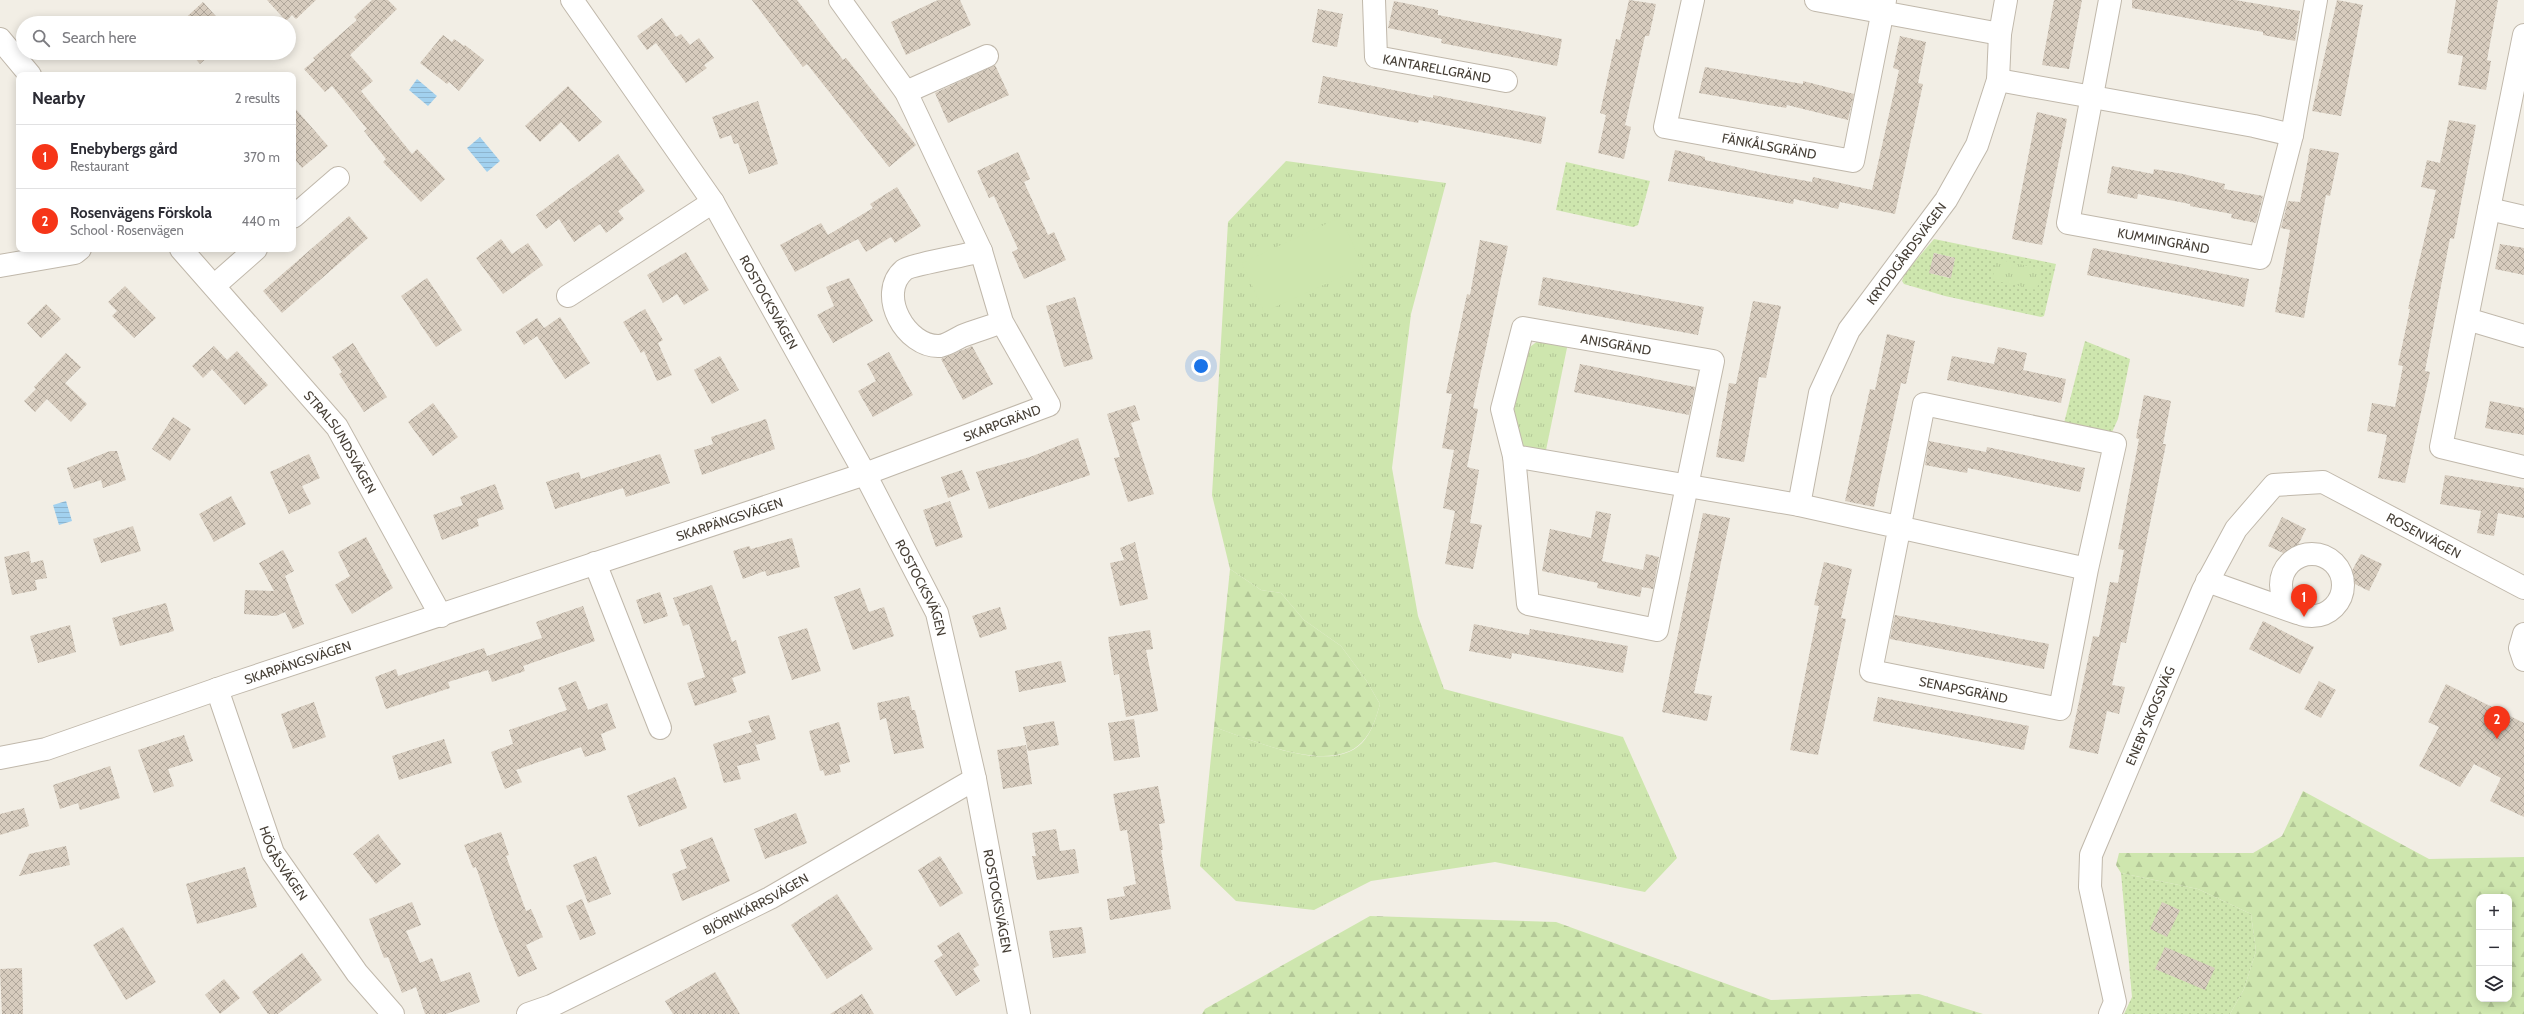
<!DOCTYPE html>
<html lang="en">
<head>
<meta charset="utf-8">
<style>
	body { margin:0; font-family:Cabin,sans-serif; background:#f2f2f3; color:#2b2b33 }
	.controls { position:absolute; right:12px; bottom:12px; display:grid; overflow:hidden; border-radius:8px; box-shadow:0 2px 10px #0003 }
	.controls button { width:36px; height:36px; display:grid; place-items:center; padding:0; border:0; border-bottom:1px solid #e1e1e2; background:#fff; color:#2b2b33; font:20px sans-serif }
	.you { position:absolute; left:1201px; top:366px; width:14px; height:14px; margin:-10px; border:3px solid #fff; border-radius:50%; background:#1a73e8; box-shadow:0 0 0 6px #1a73e833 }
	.badge { display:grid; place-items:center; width:26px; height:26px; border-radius:50%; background:#f63518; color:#fff; font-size:13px; font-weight:700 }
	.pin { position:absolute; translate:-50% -33px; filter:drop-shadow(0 1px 2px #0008) }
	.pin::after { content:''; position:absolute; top:21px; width:14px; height:12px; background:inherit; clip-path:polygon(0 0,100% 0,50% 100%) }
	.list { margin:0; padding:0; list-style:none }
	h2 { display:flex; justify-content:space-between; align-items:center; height:52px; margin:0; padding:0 16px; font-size:17px }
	h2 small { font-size:13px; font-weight:400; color:#7c7c81 }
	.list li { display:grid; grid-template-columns:26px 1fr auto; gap:12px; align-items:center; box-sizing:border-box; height:64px; padding:0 16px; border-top:1px solid #e1e1e2 }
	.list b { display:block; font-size:15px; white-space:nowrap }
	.list p { margin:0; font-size:13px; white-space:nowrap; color:#7c7c81 }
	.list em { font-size:13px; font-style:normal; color:#7c7c81 }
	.icon { flex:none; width:22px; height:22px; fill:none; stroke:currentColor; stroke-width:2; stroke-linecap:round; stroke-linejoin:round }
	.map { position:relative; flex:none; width:2524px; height:1014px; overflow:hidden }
	.search { position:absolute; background:#fff; box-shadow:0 2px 10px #0003; left:16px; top:16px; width:280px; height:44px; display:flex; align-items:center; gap:10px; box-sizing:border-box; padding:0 14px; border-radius:22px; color:#7c7c81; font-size:15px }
	.panel { position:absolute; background:#fff; box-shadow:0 2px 10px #0003; left:16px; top:72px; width:280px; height:180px; border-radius:8px }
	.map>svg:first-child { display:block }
</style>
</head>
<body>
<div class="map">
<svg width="2524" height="1014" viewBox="0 0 2524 1014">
	<defs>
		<pattern id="grass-dots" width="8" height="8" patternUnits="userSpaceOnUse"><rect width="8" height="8" fill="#cee6ae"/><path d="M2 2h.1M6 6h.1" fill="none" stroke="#b2c696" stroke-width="1.8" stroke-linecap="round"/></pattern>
		<pattern id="forest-firs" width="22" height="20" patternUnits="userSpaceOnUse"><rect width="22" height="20" fill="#cee6ae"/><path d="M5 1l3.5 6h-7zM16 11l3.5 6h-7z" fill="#b2c696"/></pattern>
		<pattern id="park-tufts" width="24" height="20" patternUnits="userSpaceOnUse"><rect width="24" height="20" fill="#cee6ae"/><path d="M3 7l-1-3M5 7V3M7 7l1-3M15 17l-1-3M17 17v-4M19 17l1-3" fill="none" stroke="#b2c696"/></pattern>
		<pattern id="water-rules" width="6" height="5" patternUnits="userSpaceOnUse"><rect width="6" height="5" fill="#a2d1ef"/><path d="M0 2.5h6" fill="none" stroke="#8db4ce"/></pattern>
		<pattern id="building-cross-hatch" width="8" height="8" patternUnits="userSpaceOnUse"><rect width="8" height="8" fill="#d7ccbe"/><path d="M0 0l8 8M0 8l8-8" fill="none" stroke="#b0a79b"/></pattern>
	</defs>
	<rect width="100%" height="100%" fill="#f2eee5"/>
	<g fill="url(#grass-dots)" fill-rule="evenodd">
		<polygon points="1566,162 1650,181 1638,225 1633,227 1556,210"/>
		<path d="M1934 239 2056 264 2044 316 2041 317 1945 296 1904 284 1902 281 1905 273ZM1934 253 1955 258 1950 278 1930 273Z"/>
		<polygon points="2085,341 2130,359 2118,419 2112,432 2064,423"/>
		<polygon points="2121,873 2198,889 2251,914 2256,951 2244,989 2230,1014 2124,1014 2132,997"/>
	</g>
	<g fill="url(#forest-firs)" fill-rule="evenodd">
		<path d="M1230 569 1261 590 1281 593 1304 620 1341 646 1366 680 1380 704C1376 718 1372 732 1362 742 1331 776 1250 739 1214 727Z"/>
		<path d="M2303 791 2429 859 2524 857V1014H2230L2244 989 2256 951 2251 914 2198 889 2121 873 2116 865 2119 853H2253L2282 836ZM2479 897H2509V999H2479Z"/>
		<polygon points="1370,916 1556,922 1771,1000 1919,994 1983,1014 1202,1014 1205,1009"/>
	</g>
	<g fill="url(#park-tufts)">
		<path d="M1286 161 1446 183 1411 314 1392 468 1418 616 1444 689 1623 737 1677 858 1645 892 1495 862 1371 881 1314 910 1236 901 1200 866 1214 727C1251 739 1330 776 1362 743 1372 732 1376 718 1380 704L1366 680 1341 646 1304 620 1281 593 1261 590 1230 569 1212 495 1228 222Z"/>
		<polygon points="1997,259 2041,269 2037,290 1992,280"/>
		<polygon points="1539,340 1568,343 1545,455 1514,444 1514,406 1526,350"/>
	</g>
	<polygon fill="#cee6ae" points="1341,217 1363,267 1264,312 1242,263"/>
	<g fill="url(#water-rules)">
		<polygon points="417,79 437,96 428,106 409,90"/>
		<polygon points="480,137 500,161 487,172 467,148"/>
		<polygon points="66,501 72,521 59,525 53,505"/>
	</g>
	<g fill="url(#building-cross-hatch)">
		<polygon points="267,0 316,0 296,19 292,15 286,21"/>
		<polygon points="372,0 388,0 397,9 350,55 373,81 361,91 369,101 412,154 417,149 445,179 421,202 383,162 386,159 364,131 367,129 332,86 325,92 304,69 315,60 313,58 357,20 354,17"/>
		<polygon points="752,0 797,0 843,60 846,58 916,145 889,167 807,64 803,67"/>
		<polygon points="938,0 960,0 971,25 906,55 891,22"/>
		<polygon points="1629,0 1656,4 1649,36 1645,36 1625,125 1631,127 1624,159 1598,153 1606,115 1600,113 1616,39 1620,40"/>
		<polygon points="2054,0 2082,0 2069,69 2042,65"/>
		<polygon points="2132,0 2235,0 2300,11 2295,41 2263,35 2263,32 2132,8"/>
		<polygon points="2337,0 2363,5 2341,116 2312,111"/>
		<polygon points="2456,0 2498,0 2487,60 2491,61 2486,90 2458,85 2463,56 2447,53"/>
		<polygon points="1394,1 1438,10 1438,15 1562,39 1557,66 1441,43 1442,39 1388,28"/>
		<polygon points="203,2 222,23 180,23"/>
		<polygon points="1318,9 1343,14 1337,47 1312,42"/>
		<polygon points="662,18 676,37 681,34 690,45 699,38 714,58 704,65 707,68 686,83 656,43 647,50 637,36"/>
		<polygon points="443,35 452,42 454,39 464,46 465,45 484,60 459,91 449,82 447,84 420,63"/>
		<polygon points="1900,36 1926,42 1918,83 1923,84 1895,214 1840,202 1838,209 1794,199 1793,204 1668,181 1675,150 1705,157 1705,160 1768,174 1812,182 1813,177 1872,190 1899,70 1893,68"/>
		<polygon points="191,53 212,53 200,64"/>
		<polygon points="995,65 1009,95 948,123 935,93"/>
		<polygon points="1705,67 1803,84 1803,81 1854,94 1848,120 1787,105 1786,108 1699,93"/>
		<polygon points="1323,76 1433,98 1433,95 1546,117 1541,144 1419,120 1418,123 1318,103"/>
		<polygon points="568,86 602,122 579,142 561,122 540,142 525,126"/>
		<polygon points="758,101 778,164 749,174 738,143 734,144 731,135 720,139 712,117"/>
		<polygon points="293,106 328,146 302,168 293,157"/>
		<polygon points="2037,112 2067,119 2042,245 2012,239"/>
		<polygon points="2449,120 2476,125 2454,239 2450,238 2425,371 2430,372 2405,483 2378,478 2387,435 2367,431 2372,403 2395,407 2403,366 2398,365 2410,309 2408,309 2436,190 2421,187 2427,160 2440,163"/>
		<polygon points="2310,148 2339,153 2330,196 2326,195 2304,318 2275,312 2290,230 2281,228 2288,201 2300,202"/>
		<polygon points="1018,152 1030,179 1024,182 1048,235 1054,232 1066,260 1024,279 1012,252 1018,249 994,196 989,198 977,171"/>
		<polygon points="618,154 645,191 618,211 624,219 606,233 600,224 574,242 559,219 546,229 536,215"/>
		<polygon points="2112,166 2153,174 2154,169 2183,174 2225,184 2224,189 2263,196 2256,223 2231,218 2232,214 2190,206 2190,204 2138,194 2137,199 2107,193"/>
		<polygon points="897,187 921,226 895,243 891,237 866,252 858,239 795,272 780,245 821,223 828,235 873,208 870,204"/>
		<polygon points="349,216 368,238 282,313 263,291"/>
		<polygon points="501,239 512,254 528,243 543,265 503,294 476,258"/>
		<polygon points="1480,240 1508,246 1473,408 1478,409 1467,467 1479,470 1470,523 1482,525 1473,569 1445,564 1455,511 1443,508 1454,450 1442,448 1452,394 1446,393 1467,294 1470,295"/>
		<polygon points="2500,244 2524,248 2524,275 2495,269"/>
		<polygon points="2093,248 2249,279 2244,307 2087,275"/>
		<polygon points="686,252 709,290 684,305 677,294 663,303 647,275"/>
		<polygon points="1934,253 1955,258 1951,278 1929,273"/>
		<polygon points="1543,277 1704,307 1698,335 1538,305"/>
		<polygon points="427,278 462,330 436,347 401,296"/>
		<polygon points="849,278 873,321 833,343 817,315 834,306 826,287"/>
		<polygon points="125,286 156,318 134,338 112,316 117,311 108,302"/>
		<polygon points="1075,297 1093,359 1064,367 1046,306"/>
		<polygon points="1753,301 1781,306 1766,378 1759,377 1744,462 1716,457 1729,383 1736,384"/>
		<polygon points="46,304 61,319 41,338 27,323"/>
		<polygon points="645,309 663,340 658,343 672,375 657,381 644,351 641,353 623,322"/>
		<polygon points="560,317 590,363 565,379 537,336 524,345 516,332 537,318 544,328"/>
		<polygon points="1887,334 1915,341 1906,384 1901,383 1874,507 1845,501 1870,389 1875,390"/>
		<polygon points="353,343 387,397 364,412 339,374 342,372 332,357"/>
		<polygon points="214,346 227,360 237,351 268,385 245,405 212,369 203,378 192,366"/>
		<polygon points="972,346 993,384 963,400 941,359"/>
		<polygon points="1998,347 2027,353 2023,370 2066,379 2061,403 1947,380 1952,356 1994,364"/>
		<polygon points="889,352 913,395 873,417 858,391 876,381 867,364"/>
		<polygon points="66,353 81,367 65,383 87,404 71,422 47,399 35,412 24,401 36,389 34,387"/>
		<polygon points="720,356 739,390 712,404 694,370"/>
		<polygon points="1580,364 1695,387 1689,415 1574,392"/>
		<polygon points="2144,395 2171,401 2163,444 2166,444 2126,643 2121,642 2112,685 2125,687 2119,714 2107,711 2098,754 2069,748 2093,636 2099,637 2110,582 2118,583 2124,550 2118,549 2139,439 2136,438"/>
		<polygon points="2490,401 2524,408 2524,435 2485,428"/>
		<polygon points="433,403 458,437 433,456 408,422"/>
		<polygon points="1135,405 1140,420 1131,423 1154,494 1128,502 1114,458 1120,457 1107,414"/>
		<polygon points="173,417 191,429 170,461 152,449"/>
		<polygon points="766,419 775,449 702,475 694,450 713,444 711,437"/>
		<polygon points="1078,438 1090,475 989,509 976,472 1030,457"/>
		<polygon points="1929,441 1986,452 1987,447 2085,468 2080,492 1968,468 1967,473 1925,465"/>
		<polygon points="110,451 117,451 126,480 103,488 101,480 74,489 67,468"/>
		<polygon points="309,454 320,478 302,486 311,504 289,514 270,472"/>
		<polygon points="660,454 670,483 626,497 623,488 555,509 546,482 579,472 581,479"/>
		<polygon points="962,470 970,490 948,498 941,477"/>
		<polygon points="2445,475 2524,488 2524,518 2498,513 2494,536 2477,533 2481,511 2440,504"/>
		<polygon points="495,484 504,509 477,519 479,526 442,540 433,515 463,505 460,497"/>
		<polygon points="231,496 246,524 214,542 199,514"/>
		<polygon points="950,501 963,537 936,547 923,510"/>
		<polygon points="1596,511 1611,514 1602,561 1643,570 1646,554 1659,557 1653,589 1642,587 1640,597 1597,588 1598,583 1542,571 1550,529 1591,538"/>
		<polygon points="1703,513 1730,518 1694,693 1712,696 1707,721 1662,712"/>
		<polygon points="2282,517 2306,529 2292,557 2268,546"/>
		<polygon points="133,526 141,551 101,563 93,539"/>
		<polygon points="366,537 393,588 352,614 335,585 350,576 338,552"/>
		<polygon points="792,538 800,567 767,576 765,571 743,579 733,551 749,546 751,549"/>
		<polygon points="1135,542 1148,599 1120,606 1110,563 1124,560 1120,548"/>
		<polygon points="283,550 294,571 285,576 304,624 293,629 285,612 276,616 244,614 245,590 274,591 259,563"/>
		<polygon points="29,551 31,563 43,560 47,578 35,580 37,590 12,595 4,557"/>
		<polygon points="2361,554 2382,564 2369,591 2347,580"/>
		<polygon points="1824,562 1852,569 1841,618 1846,619 1818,755 1790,750 1819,606 1814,605"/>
		<polygon points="712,585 732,642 736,640 746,673 732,678 737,692 695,706 687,683 705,677 689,624 683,626 673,598"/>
		<polygon points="860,588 869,612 884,607 894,636 853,650 834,597"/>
		<polygon points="660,592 668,616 644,624 636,600"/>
		<polygon points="166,603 174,631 120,646 112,618"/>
		<polygon points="583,606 595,641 523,666 525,671 492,682 488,670 448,682 450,688 386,709 375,677 396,669 398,676 484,648 487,656 542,638 536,622"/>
		<polygon points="1000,607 1007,629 980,638 972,616"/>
		<polygon points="1895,615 2049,644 2044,669 1890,639"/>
		<polygon points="2263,621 2314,647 2300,674 2249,649"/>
		<polygon points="1474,624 1529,635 1530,629 1628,646 1623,673 1512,653 1511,659 1469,651"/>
		<polygon points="70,625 76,652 38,663 30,636"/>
		<polygon points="807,628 821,671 792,680 778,637"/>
		<polygon points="1150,630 1153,649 1146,650 1158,711 1126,717 1119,674 1114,675 1108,637"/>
		<polygon points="1061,661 1066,682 1019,692 1015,671"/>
		<polygon points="576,681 588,710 607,703 616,728 601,734 606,750 585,757 581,747 516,770 522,782 505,789 491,752 513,744 509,730 567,710 558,688"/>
		<polygon points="2319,681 2336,690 2321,718 2304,709"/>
		<polygon points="2446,684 2524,723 2524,817 2490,801 2501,778 2474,764 2460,787 2419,766 2439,727 2428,722"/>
		<polygon points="909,696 912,710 915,710 924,748 894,754 886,718 880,720 877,703"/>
		<polygon points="1878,697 2029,726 2024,750 1873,721"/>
		<polygon points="314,702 326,737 293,749 281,714"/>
		<polygon points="769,715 776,739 756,745 752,733 760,760 737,766 741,779 724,783 713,744 752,732 748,721"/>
		<polygon points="1134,719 1140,757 1114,761 1108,723"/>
		<polygon points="1054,721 1059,745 1028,751 1023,727"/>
		<polygon points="839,722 850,762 839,765 841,772 825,776 823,770 820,771 809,731"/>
		<polygon points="184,735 193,761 168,769 174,786 154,793 138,750"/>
		<polygon points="444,739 452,763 399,780 392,756"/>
		<polygon points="1026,745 1032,784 1003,789 997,750"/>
		<polygon points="110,766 120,798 80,810 78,803 60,809 53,785"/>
		<polygon points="675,777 687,808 639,827 627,796"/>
		<polygon points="1158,786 1165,823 1159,824 1163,850 1161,850 1171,909 1110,920 1107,899 1125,896 1123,887 1136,884 1127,830 1120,831 1113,794"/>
		<polygon points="24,808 29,826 0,835 0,814"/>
		<polygon points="796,813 807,843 765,859 754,829"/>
		<polygon points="1056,829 1060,851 1075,849 1079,873 1037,880 1032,856 1036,856 1032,833"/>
		<polygon points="501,832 509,855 506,856 526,911 531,909 543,937 526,945 537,969 518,977 496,924 476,867 473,868 464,845"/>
		<polygon points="378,834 401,864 376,884 353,854"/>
		<polygon points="712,837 730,881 682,901 672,874 687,868 680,850"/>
		<polygon points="66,846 70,865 19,876 29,854"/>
		<polygon points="596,856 611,894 588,903 573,865"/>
		<polygon points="940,856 963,893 940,907 918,870"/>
		<polygon points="245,867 257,907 197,924 186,884"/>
		<polygon points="837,894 873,949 827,979 791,925"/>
		<polygon points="582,899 596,934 580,940 566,906"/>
		<polygon points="412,902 421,925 406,931 420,963 432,958 441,982 470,972 480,1002 446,1014 425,1014 416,987 402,993 388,957 384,958 369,919"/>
		<polygon points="2162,902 2180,910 2167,937 2150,929"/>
		<polygon points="123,927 156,982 126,1000 93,945"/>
		<polygon points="1082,927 1086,953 1053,958 1049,931"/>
		<polygon points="959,932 979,965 973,969 980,981 956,996 934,961 943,955 937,946"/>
		<polygon points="2165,947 2215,968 2205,990 2155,969"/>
		<polygon points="302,953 322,980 278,1014 268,1014 252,992"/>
		<polygon points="22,968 23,1014 2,1014 0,969"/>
		<polygon points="715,972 740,1014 673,1014 665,1001"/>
		<polygon points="224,979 240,998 220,1014 205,995"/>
		<polygon points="862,994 874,1014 830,1014"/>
	</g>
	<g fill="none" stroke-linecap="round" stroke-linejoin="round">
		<g stroke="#c0b8ab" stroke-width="24">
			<g id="minor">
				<path id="s1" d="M572 0 713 202 865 474 937 613 975 779 1019 1014"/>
				<polyline points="840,0 906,92 981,251"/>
				<path id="s2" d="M1374 0 1376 57 1506 81"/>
				<path id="s3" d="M1693 0 1665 127 1853 161 1885 0"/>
				<polyline points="1816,0 2000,34"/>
				<path id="s4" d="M2110 0 2068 223 2260 258 2292 135 2316 0"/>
				<polyline points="2524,35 2441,447 2524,467"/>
				<polyline points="0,39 30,75"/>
				<polyline points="1998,80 2254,126 2292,135"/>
				<polyline points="906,92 987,56"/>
				<polyline points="2489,209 2524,217"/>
				<polyline points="293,217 338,178"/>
				<path id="s5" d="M181 249 337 427 441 616"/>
				<polyline points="0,266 75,253 80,249"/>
				<polyline points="214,286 256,249"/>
				<polyline points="568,296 713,202"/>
				<polyline points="2467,319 2524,336"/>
				<polygon points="1523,328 1713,361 1657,630 1528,604 1514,456 1502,409"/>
				<path id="s6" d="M1514 456 1799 505 2087 569 2115 444 1924 404 1871 671 2060 709 2087 569"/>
				<path id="s7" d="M1799 505 1820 393 1849 330 1946 200 1977 145 1998 80 2000 34 2006 0"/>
				<circle cx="2312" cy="585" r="31"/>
				<polyline points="595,563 660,728"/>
				<polyline points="2207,581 2297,613"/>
				<polyline points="2524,634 2520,648 2524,660"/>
				<path id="s8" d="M217 689 273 853 357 973 393 1014"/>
				<path id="s9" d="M0 758 46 749 229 685 865 474 1049 405 1002 322 981 251C968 255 910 265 904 270 876 294 906 348 940 346 947 345 956 339 962 336 975 331 989 327 1002 322"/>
				<path id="s10" d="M528 1014 551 1006 770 898 975 779"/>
				<path id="s11" d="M2110 1014 2115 1002 2090 887 2091 855 2203 590 2236 529 2274 485 2323 482 2524 588"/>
			</g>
		</g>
		<use href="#minor" stroke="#fff" stroke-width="22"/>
	</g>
	<g text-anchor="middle" stroke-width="3" stroke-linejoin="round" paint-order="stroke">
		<g font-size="13" fill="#453e35" stroke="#fff">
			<text dy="5" stroke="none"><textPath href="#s2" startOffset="119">KANTARELLGRÄND</textPath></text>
			<text dy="5" stroke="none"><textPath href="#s3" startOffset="236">FÄNKÅLSGRÄND</textPath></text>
			<text dy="5" stroke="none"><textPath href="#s4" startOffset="324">KUMMINGRÄND</textPath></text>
			<text dy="5" stroke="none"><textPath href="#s7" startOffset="279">KRYDDGÅRDSVÄGEN</textPath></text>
			<text dy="5" stroke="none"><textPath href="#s1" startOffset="361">ROSTOCKSVÄGEN</textPath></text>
			<text transform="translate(1616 344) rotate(10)" y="5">ANISGRÄND</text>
			<text dy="5" stroke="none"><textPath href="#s9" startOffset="1057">SKARPGRÄND</textPath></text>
			<text dy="5" stroke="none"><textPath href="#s5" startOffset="251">STRALSUNDSVÄGEN</textPath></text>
			<text dy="5" stroke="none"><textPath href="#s9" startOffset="768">SKARPÄNGSVÄGEN</textPath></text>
			<text dy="5" stroke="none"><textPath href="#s11" startOffset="741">ROSENVÄGEN</textPath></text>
			<text dy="5" stroke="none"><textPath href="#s1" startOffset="685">ROSTOCKSVÄGEN</textPath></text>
			<text dy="5" stroke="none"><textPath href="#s9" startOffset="313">SKARPÄNGSVÄGEN</textPath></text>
			<text dy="5" stroke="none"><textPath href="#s6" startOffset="1274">SENAPSGRÄND</textPath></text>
			<text dy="5" stroke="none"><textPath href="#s11" startOffset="314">ENEBY SKOGSVÄG</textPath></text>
			<text dy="5" stroke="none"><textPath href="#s8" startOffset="187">HÖGÅSVÄGEN</textPath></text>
			<text dy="5" stroke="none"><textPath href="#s1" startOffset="1009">ROSTOCKSVÄGEN</textPath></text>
			<text dy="5" stroke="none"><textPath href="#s10" startOffset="253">BJÖRNKÄRRSVÄGEN</textPath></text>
		</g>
	</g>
</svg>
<div class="controls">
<button>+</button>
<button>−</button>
<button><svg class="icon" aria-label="layers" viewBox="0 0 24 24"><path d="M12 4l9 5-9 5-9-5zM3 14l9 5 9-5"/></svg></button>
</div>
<div class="you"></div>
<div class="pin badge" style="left:2304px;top:617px">1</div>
<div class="pin badge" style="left:2497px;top:739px">2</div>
<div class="search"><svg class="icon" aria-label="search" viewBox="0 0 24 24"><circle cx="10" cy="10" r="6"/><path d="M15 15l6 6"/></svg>Search here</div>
<section class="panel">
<h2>Nearby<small>2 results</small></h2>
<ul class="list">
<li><span class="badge">1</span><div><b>Enebybergs gård</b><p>Restaurant</p></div><em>370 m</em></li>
<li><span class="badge">2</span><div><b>Rosenvägens Förskola</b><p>School · Rosenvägen</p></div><em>440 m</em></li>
</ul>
</section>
</div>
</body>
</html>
